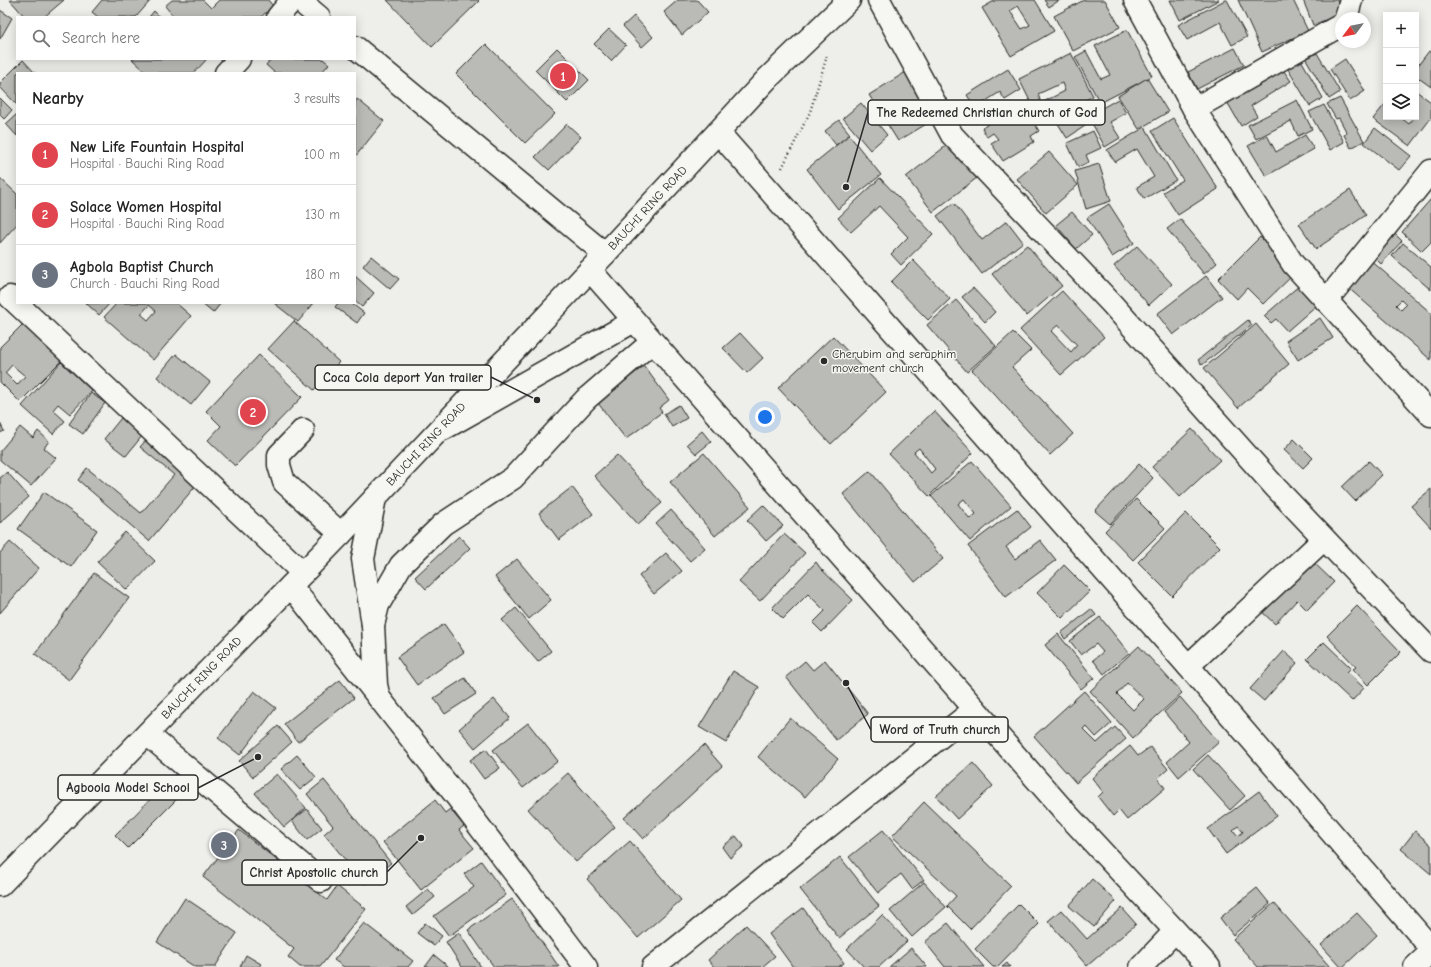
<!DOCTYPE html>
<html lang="en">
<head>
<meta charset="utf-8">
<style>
	body { margin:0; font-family:"Comic Neue",sans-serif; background:#f6f6f6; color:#222 }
	.controls { position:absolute; right:12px; top:12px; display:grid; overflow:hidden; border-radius:0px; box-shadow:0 2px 10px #0003 }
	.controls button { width:36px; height:36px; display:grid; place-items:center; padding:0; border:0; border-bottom:1px solid #e0e0e0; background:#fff; color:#222; font:20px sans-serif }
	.compass { position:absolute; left:1335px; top:12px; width:36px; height:36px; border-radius:50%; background:#fff; box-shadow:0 2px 10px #0003; rotate:238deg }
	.you { position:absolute; left:765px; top:417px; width:14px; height:14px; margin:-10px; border:3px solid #fff; border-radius:50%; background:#1a73e8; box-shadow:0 0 0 6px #1a73e833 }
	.badge { display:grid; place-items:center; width:26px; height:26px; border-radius:50%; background:#2b2b2b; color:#fff; font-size:13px; font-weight:700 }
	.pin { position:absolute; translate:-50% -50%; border:2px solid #fff; box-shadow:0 1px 4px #0006 }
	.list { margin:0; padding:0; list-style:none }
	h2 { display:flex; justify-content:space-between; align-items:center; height:52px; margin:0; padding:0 16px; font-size:17px }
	h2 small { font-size:13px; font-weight:400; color:#767676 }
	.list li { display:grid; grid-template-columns:26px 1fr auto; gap:12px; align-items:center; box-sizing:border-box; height:60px; padding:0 16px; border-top:1px solid #e0e0e0 }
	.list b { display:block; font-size:15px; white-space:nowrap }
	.list p { margin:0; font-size:13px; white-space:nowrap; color:#767676 }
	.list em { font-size:13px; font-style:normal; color:#767676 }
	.icon { flex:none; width:22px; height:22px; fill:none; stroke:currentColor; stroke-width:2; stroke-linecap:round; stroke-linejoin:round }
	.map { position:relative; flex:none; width:1431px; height:967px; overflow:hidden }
	.search { position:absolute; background:#fff; box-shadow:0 2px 10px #0003; left:16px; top:16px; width:340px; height:44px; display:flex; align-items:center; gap:10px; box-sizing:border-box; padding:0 14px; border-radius:0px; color:#767676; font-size:15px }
	.panel { position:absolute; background:#fff; box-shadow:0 2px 10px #0003; left:16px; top:72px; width:340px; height:232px; border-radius:0px }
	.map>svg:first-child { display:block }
</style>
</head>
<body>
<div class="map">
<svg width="1431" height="967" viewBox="0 0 1431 967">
	<rect width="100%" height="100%" fill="#eeeeea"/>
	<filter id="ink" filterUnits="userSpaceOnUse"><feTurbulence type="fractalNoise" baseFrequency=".025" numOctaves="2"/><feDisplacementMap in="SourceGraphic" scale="8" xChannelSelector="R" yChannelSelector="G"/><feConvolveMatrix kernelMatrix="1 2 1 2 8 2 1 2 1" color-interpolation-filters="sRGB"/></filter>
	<g filter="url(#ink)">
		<g fill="#babab7" stroke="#2b2b2b" fill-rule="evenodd">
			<polygon points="10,0 64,0 44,17 25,17"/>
			<polygon points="102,0 151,0 136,17 98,17 92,12"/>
			<polygon points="172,0 203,0 211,8 219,0 268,0 273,6 261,17 174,17 165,6"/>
			<polygon points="387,0 478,0 479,1 432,47"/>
			<polygon points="678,0 697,0 708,12 682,35 664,12"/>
			<path d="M996 0H1035L1054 31 1011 56 982 8ZM1018 6 1030 25 1022 29 1010 11Z"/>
			<polygon points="1044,0 1060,0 1049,7"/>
			<polygon points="1084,0 1105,0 1120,27 1073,51 1054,16"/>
			<polygon points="1170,0 1219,0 1180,20"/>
			<polygon points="1225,0 1227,0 1247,37 1232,45 1220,22 1187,40 1178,25"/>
			<polygon points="1238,0 1293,0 1308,31 1262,52"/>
			<polygon points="1303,0 1337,0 1342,13 1313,25"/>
			<polygon points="0,10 12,18 0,39"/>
			<polygon points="154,11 160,17 149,17"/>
			<polygon points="634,16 653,37 642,47 623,26"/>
			<polygon points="609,29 626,45 611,61 594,44"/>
			<polygon points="1127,30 1152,76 1100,103 1075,57 1086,51 1101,79 1110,75 1095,46"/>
			<polygon points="486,44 555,114 525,143 456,74"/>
			<polygon points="557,48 589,80 567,102 535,70"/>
			<polygon points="1235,48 1244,65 1197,89 1188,72"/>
			<polygon points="1429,51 1431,52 1431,87 1416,76 1416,68"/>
			<path d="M1071 53 1093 96 1041 123 1019 79ZM1062 83 1065 91 1041 103 1038 94Z"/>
			<polygon points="1317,53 1340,92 1329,99 1306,59"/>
			<polygon points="1300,58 1323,98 1310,106 1286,66"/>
			<polygon points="132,59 205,59 206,60 194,73 147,73"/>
			<polygon points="271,59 323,59 329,64 321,73 275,73 266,65"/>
			<polygon points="1345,59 1365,91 1350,101 1330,69"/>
			<polygon points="23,60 35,73 17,73 17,105 0,87 0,83"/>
			<polygon points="1281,67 1291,81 1251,106 1257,116 1241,126 1226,100"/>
			<polygon points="1008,69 1021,90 1005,100 1000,92 975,108 967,95"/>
			<polygon points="909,70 938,117 898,141 869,95"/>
			<polygon points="1147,78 1168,112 1139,129 1118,96"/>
			<polygon points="1416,91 1431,102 1431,118 1410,146 1373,119 1386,103 1386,117 1400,117 1409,124 1414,118 1413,117 1416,117"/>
			<polygon points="0,98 12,110 4,119 0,115"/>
			<polygon points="1340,98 1364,141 1351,148 1344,135 1347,133 1339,118 1336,119 1327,104"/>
			<polygon points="357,99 384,121 355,157 355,102"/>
			<polygon points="1118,99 1126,113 1110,122 1120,138 1105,147 1088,116"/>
			<polygon points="1297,100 1312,129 1298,136 1291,121 1256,139 1248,125"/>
			<polygon points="861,103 887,135 870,150 843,118"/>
			<polygon points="1022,103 1039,131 1031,136 1034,142 1003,161 991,143 998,139 993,133 987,137 982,128"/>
			<polygon points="1324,105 1344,142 1330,150 1309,112"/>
			<polygon points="1075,110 1085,126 1067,138 1057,122"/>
			<polygon points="17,114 17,136 6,124"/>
			<polygon points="1173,118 1218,189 1178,215 1163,192 1183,180 1152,131"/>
			<polygon points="839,120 850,134 836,145 825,131"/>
			<polygon points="567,124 581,137 549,170 535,157"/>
			<polygon points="1145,127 1176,180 1144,199 1137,187 1154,177 1137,149 1115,162 1107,150"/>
			<polygon points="1375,128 1411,156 1399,170 1364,143"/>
			<polygon points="1093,131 1101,148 1086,155 1089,162 1078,167 1067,143"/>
			<polygon points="849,135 881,175 838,209 807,169"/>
			<polygon points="1267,135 1276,152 1305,135 1314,149 1266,176 1248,146"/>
			<polygon points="951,142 978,177 933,212 906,177"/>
			<polygon points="1049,152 1078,185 1046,213 1017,179"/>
			<polygon points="1099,164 1111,201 1086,209 1075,171"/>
			<polygon points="0,178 17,194 17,224 0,243"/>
			<polygon points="880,178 933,234 901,265 891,254 908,237 879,206 851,232 838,218"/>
			<polygon points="1350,190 1366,215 1316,249 1299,224"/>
			<polygon points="1431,199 1431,242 1422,251 1402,232"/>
			<polygon points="954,203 982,240 1007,221 1023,242 982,274 937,216"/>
			<polygon points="1109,204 1134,243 1112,257 1087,218"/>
			<polygon points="1072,212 1092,235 1076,249 1056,225"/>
			<polygon points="1180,219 1217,263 1204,274 1167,229"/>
			<polygon points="1392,231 1402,241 1381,264 1371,254"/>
			<polygon points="1260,237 1295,273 1263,304 1247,288 1237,299 1218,279"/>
			<polygon points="1403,243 1431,267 1431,290 1392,256"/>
			<polygon points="1027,245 1062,286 1027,316 992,274"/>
			<polygon points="1137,246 1172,284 1149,305 1114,266"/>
			<polygon points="371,256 399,279 390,289 363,266"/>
			<path d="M1368 258 1431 313V360L1345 285ZM1401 300 1406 305 1401 310 1396 305Z"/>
			<polygon points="913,260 950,299 928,320 891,282"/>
			<polygon points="355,276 374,293 362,307 355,301"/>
			<polygon points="1206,276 1222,297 1173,335 1157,314"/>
			<polygon points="1301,284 1318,304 1287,331 1276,319 1271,323 1264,316"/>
			<polygon points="973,288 995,312 985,322 962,297"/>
			<path d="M1062 291 1104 337 1061 375 1020 330ZM1058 325 1077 345 1071 352 1051 331Z"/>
			<polygon points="956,300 996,346 967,372 927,325"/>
			<polygon points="86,303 110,303 99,315"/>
			<path d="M117 303H176L191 316 153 360 104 317ZM149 305 156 311 148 320 141 314Z"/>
			<polygon points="201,303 221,303 213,313"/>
			<polygon points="274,303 314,303 298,322"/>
			<polygon points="338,303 351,303 364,313 357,323 335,307"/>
			<polygon points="1320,318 1333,338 1298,360 1286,341"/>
			<polygon points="1248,320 1252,325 1202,365 1198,360"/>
			<polygon points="294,321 339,362 314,390 268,349"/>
			<path d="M23 324 61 361 20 402 0 382V347ZM12 365 25 376 17 385 5 373Z"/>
			<polygon points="1256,324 1289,364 1238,408 1204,368"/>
			<polygon points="1013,332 1031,350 1012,367 1073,434 1050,455 972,370"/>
			<polygon points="740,333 763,358 747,373 723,348"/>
			<polygon points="833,336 886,392 831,444 778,388"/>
			<polygon points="176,354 210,382 191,405 157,377"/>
			<polygon points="259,355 302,397 235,466 208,440 221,426 206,411"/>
			<polygon points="61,362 92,391 70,414 58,404 53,410 65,421 53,434 22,406"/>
			<polygon points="644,366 669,400 659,408 662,412 626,439 597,402"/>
			<polygon points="91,393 105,403 83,434 69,424"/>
			<polygon points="679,405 687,418 672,427 664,414"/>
			<path d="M934 411 973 453 929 496 889 454ZM919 448 935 469 931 473 914 452Z"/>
			<polygon points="121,418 142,436 126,456 104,439"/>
			<polygon points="0,423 4,431 0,433"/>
			<polygon points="20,427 33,438 38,431 49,441 44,448 56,458 31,486 0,460 0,451"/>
			<polygon points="1192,429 1220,460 1180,497 1152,467"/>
			<polygon points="702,431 711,442 696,454 687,444"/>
			<polygon points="148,438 199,482 149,541 78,480 87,468 141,513 174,475 140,447"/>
			<polygon points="1294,439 1313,458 1303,468 1284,450"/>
			<polygon points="704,453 750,507 715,536 670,482"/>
			<polygon points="617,455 662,503 638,524 594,476"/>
			<path d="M972 461 1011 506 970 541 931 496ZM964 499 976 514 970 519 958 504Z"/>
			<polygon points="1369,461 1382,475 1355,501 1342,487"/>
			<polygon points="1139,464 1153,478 1110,524 1095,511"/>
			<polygon points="870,471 943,559 915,582 843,494"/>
			<polygon points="7,472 29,497 0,523 0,478"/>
			<polygon points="572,487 593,514 559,540 539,513"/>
			<polygon points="1431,489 1431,528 1411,506"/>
			<polygon points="44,492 97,530 71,567 18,529"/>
			<polygon points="1136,499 1165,528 1133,560 1105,531"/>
			<polygon points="763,505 783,526 766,541 747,520"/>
			<polygon points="1017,509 1031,527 1006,547 1015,559 1040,540 1056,560 1006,597 968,546"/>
			<polygon points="671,510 705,548 690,561 656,524"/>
			<polygon points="1186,513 1220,547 1172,596 1138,562"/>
			<polygon points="125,532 155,561 127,590 97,562"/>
			<polygon points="784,534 805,553 760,601 739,582"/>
			<polygon points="459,536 470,548 426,589 415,577"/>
			<polygon points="10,542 39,568 0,613 0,553"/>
			<polygon points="666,553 682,571 654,594 639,576"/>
			<polygon points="517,559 551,600 529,619 495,577"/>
			<polygon points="1311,560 1334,582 1307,610 1297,600 1275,624 1261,611"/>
			<polygon points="816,562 821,569 853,600 822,632 813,623 825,611 808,594 783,619 772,608"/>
			<polygon points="1064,565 1090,591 1062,618 1037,593"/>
			<polygon points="94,573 129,598 69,680 35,654"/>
			<polygon points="1357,606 1401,652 1368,685 1353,669 1356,667 1327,636"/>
			<polygon points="516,608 551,651 538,662 502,620"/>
			<polygon points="1091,609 1096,615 1065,639 1061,633"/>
			<polygon points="1100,617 1129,653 1104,674 1093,660 1103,652 1096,644 1081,655 1070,641"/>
			<polygon points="444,624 464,652 417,685 397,657"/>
			<polygon points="1058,634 1094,678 1081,689 1045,645"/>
			<polygon points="1324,642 1351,668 1347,672 1364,688 1352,701 1307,659"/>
			<path d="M1139 646 1182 693 1133 738 1090 691ZM1127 683 1144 699 1133 710 1117 694Z"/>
			<polygon points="1284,651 1297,663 1264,701 1250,689"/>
			<polygon points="825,660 868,714 836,740 786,677 805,661 813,670"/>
			<polygon points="733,671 759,687 726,743 699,727"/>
			<polygon points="465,678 476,694 445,714 434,698"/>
			<polygon points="340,680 354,698 298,742 284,724"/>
			<polygon points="254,691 276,708 240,755 218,738"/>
			<polygon points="1084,691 1112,723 1096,737 1086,726 1083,729 1097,743 1115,727 1126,739 1076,783 1034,736"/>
			<polygon points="1180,697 1219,742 1179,777 1167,762 1189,742 1164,712"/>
			<polygon points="494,699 510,718 475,748 459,729"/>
			<polygon points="790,718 838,759 805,797 758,757"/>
			<polygon points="528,723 558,761 523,788 493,750"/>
			<polygon points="278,726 292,742 253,777 239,761"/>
			<polygon points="704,745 722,766 643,839 624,818"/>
			<polygon points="1130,746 1138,756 1150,747 1168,769 1158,778 1165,788 1127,820 1119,810 1113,816 1098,797 1103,792 1092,778"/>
			<polygon points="486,749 500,768 484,779 470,760"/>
			<polygon points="297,755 316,777 300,790 281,769"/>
			<polygon points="1208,755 1245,796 1230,810 1193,769"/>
			<polygon points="973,763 993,786 957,819 936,796"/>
			<polygon points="179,770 192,784 128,848 115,835"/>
			<polygon points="568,773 615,827 576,862 528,809"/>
			<polygon points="277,774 306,808 284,827 255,793"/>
			<polygon points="324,780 391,863 365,884 324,834 333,826 307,794"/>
			<path d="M1259 791 1277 816 1226 854 1208 829ZM1238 826 1243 832 1238 836 1233 830Z"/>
			<polygon points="435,800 445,813 450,809 464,826 459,830 474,848 421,890 383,842"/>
			<polygon points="924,802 1011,886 970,929 947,906 956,896 892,836"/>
			<polygon points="307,809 322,828 307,840 292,821"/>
			<polygon points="239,830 327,900 337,886 366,909 320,967 300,967 288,957 294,949 203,877"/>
			<polygon points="883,830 924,880 912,889 901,874 878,893 849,857"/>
			<polygon points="1415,831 1431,845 1431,874 1401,849"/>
			<polygon points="736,836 744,846 730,858 722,847"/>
			<polygon points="630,841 681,900 638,938 587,879"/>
			<polygon points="840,857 879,906 839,938 800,889"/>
			<polygon points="481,861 506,895 449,936 434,916 474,887 464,874"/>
			<polygon points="1092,879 1116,901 1094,927 1069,906"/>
			<polygon points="924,882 946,907 912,937 890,911"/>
			<polygon points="1257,888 1270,904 1233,935 1220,918"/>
			<polygon points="428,889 435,897 413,915 406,907"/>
			<polygon points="185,898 237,933 215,967 195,967 157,942"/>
			<polygon points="512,899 559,967 494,967 468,930"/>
			<polygon points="1274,903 1330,967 1258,967 1233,939"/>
			<polygon points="1019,904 1039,924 997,967 993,967 975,949"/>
			<polygon points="803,908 844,963 838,967 793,967 769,934"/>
			<polygon points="1122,908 1136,924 1087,966 1048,921 1061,910 1087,939"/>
			<polygon points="1357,913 1377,935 1343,967 1341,967 1321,945"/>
			<polygon points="882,915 907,941 879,967 864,967 847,949"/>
			<polygon points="364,923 413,961 408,967 344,967 334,960"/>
			<polygon points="425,923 442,936 434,946 417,933"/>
			<polygon points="948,923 984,967 945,967 925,942"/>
			<polygon points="746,925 775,956 762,967 714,967 708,960"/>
			<polygon points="459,933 481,967 462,967 446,942"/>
			<polygon points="911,948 927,967 889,967"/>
			<polygon points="246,955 261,964 259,967 240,967"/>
			<polygon points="434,955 449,967 425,967"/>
			<polygon points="1007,963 1010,967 1002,967"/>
		</g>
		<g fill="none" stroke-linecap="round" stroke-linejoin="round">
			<g stroke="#2b2b2b" stroke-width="25">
				<g id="minor">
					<polyline points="299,0 319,17"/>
					<polyline points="879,0 952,135 1111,303 1276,488 1431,651"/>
					<polyline points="1135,0 1194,109 1293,264 1431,415"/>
					<polyline points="278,17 292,0"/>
					<polyline points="1346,18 1351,0"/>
					<polyline points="355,47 605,254"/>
					<polyline points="226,73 239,59"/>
					<polyline points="1194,109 1341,25"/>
					<polyline points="718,132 1188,666 1431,948"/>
					<polyline points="590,270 1066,813 1209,967"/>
					<polyline points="10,297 303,573"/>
					<polyline points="1326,301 1431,171"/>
					<polyline points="443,429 634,321"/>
					<polyline points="303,430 279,455 279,465 284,482 341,534"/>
					<polyline points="375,498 363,559 373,625 376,685 379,698"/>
					<polyline points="291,586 457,797 586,967"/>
					<polyline points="373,625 378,605 401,565 443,524 513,478 586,399 652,342"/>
					<polyline points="1188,666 1324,539"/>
					<polyline points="147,734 321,881"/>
					<polyline points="653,967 975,709"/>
					<polyline points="1141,967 1175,931"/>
					<polyline points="1415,967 1431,952"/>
				</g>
			</g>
			<g stroke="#2b2b2b" stroke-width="25">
				<g id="major">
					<path id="s1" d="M0 885 341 534 590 270 767 79 849 0"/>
				</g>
			</g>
			<polyline stroke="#2b2b2b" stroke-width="2.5" stroke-dasharray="1 3" stroke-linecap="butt" points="782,168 810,112 827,56"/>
			<use href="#minor" stroke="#f6f6f2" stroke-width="22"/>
			<use href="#major" stroke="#f6f6f2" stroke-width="22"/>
		</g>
	</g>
	<circle fill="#2b2b2b" stroke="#f6f6f2" stroke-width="1.5" cx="824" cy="361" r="4"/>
	<g text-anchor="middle" stroke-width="3" stroke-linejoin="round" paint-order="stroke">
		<g font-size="12" fill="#2b2b2b" stroke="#f6f6f2">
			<text dy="4" stroke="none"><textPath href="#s1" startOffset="937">BAUCHI RING ROAD</textPath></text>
			<text dy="4" stroke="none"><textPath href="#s1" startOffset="613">BAUCHI RING ROAD</textPath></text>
			<text dy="4" stroke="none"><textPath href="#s1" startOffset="289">BAUCHI RING ROAD</textPath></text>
		</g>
		<g font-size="12" fill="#2b2b2b" stroke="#f6f6f2" text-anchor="start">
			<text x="832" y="358">Cherubim and seraphim<tspan x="832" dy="14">movement church</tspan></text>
		</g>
	</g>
	<path fill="none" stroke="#2b2b2b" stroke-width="1.5" d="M846 187L868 112M537 400L491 377M846 683L871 730M258 757L198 788M421 838L387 872"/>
	<g fill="#2b2b2b" stroke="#f6f6f2" stroke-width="1.5">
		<circle cx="846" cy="187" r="4"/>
		<circle cx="537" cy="400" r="4"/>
		<circle cx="846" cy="683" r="4"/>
		<circle cx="258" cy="757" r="4"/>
		<circle cx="421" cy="838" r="4"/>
	</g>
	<g fill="#f6f6f2" stroke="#2b2b2b" stroke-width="1.5">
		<rect x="868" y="100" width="237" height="25" rx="4"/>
		<rect x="315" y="365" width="176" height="25" rx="4"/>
		<rect x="871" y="717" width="137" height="25" rx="4"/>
		<rect x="58" y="775" width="140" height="25" rx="4"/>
		<rect x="242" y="860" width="145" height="25" rx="4"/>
	</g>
	<g font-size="13" text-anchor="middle" font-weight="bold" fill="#2b2b2b">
		<text x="987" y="117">The Redeemed Christian church of God</text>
		<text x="403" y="382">Coca Cola deport Yan trailer</text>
		<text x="940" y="734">Word of Truth church</text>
		<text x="128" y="792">Agboola Model School</text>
		<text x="314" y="877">Christ Apostolic church</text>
	</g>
</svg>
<div class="controls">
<button>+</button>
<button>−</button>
<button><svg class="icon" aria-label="layers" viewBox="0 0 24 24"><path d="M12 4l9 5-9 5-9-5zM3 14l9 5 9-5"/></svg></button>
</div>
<svg class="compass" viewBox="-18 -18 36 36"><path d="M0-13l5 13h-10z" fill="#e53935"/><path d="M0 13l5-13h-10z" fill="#767676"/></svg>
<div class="you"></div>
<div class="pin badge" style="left:563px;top:76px;background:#e0444e">1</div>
<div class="pin badge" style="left:253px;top:412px;background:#e0444e">2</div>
<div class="pin badge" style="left:224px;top:845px;background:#6b7280">3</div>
<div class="search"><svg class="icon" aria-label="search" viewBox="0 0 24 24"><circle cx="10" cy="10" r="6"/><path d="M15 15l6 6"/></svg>Search here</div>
<section class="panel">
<h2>Nearby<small>3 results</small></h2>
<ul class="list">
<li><span class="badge" style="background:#e0444e">1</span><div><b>New Life Fountain Hospital</b><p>Hospital · Bauchi Ring Road</p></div><em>100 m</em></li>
<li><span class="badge" style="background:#e0444e">2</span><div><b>Solace Women Hospital</b><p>Hospital · Bauchi Ring Road</p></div><em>130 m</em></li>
<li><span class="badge" style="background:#6b7280">3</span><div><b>Agbola Baptist Church</b><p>Church · Bauchi Ring Road</p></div><em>180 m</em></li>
</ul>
</section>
</div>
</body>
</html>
